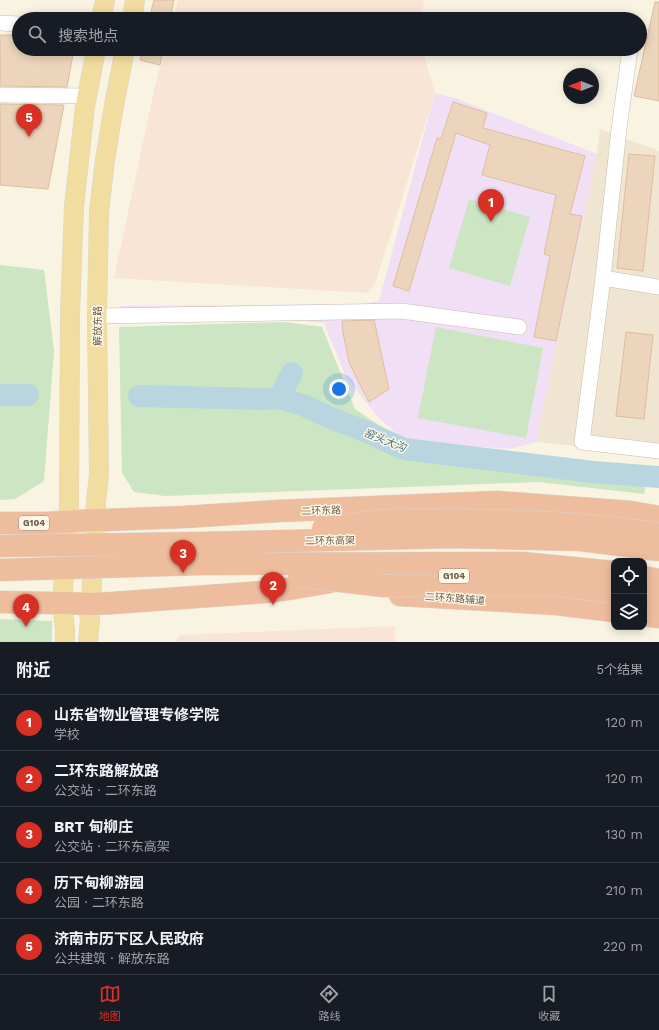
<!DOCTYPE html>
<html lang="zh">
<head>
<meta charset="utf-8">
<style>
	body { margin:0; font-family:"Work Sans","Noto Sans SC",sans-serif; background:#242831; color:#f1f3f6 }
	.controls { position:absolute; right:12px; bottom:12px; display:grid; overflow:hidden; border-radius:8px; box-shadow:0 2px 10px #0003 }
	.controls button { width:36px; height:36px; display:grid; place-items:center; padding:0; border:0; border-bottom:1px solid #363941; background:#171b24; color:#f1f3f6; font:20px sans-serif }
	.compass { position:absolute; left:563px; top:68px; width:36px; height:36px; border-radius:50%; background:#171b24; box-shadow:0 2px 10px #0003; rotate:270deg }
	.you { position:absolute; left:339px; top:389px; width:14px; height:14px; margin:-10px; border:3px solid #fff; border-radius:50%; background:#1a73e8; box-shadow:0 0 0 6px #1a73e833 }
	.badge { display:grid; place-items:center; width:26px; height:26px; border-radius:50%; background:#d93025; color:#fff; font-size:13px; font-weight:700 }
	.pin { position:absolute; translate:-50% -33px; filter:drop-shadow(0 1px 2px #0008) }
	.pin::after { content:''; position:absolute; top:21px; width:14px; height:12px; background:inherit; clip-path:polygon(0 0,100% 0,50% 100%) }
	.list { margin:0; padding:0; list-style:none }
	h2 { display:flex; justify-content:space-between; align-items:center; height:52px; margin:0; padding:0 16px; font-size:17px }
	h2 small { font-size:13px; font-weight:400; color:#9ea1a6 }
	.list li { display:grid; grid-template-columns:26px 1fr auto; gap:12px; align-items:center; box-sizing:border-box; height:56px; padding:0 16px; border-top:1px solid #363941 }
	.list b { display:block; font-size:15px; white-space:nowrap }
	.list p { margin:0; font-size:13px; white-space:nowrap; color:#9ea1a6 }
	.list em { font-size:13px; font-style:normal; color:#9ea1a6 }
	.icon { flex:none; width:22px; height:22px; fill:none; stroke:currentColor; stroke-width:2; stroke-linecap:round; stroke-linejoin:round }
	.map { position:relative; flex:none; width:659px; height:642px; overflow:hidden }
	.search { position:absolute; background:#171b24; box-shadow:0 2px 10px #0003; left:12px; right:12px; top:12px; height:44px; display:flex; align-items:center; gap:10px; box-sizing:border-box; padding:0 14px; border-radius:22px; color:#9ea1a6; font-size:15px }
	.sheet { height:332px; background:#171b24 }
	nav { display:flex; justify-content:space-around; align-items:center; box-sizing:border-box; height:56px; border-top:1px solid #363941; background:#171b24; font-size:11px; color:#9ea1a6 }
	nav a { display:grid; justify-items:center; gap:2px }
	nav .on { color:#d93025 }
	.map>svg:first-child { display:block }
</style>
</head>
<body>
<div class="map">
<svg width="659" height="642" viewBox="0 0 659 642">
	<rect width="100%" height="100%" fill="#f9f3e2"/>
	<polygon fill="#f0e5d1" points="600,129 659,151 659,454 536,442 597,154"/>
	<g fill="#f9e5d6">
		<polygon points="178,0 424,0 422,19 173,19"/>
		<polygon points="165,49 422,49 435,93 375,284 367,293 114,278 155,86"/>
		<polygon points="395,626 395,642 174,642 181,635"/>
	</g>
	<polygon fill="#f0dff5" points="435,93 455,98 490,112 597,154 536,442 510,449 405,441 376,415 346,377 324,323 286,319 120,322 121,306 362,304 379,301"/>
	<g fill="#cce5c2">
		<polygon points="469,199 530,217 510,286 449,268"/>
		<polygon points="0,265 44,270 54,351 44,481 15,499 0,500"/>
		<polygon points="284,322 322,327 355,409 404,442 403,455 648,470 644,494 539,482 165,496 134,492 122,473 119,327"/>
		<polygon points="436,327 543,348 526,438 418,418"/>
		<polygon points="0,619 52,621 52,642 0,642"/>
	</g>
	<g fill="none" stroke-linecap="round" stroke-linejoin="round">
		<g stroke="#b9d6e0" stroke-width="22">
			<polyline points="0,395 28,395"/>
			<polyline points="139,396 263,399 279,398 303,405 331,418 367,432 404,449 593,472 659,477"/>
			<polyline points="279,398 292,373"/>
		</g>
	</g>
	<g fill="#ecd5bc" stroke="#ddbe9e">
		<polygon points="154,0 174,0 170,19 149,19"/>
		<polygon points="655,2 659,2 659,101 634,96"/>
		<polygon points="0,35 19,35 19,49 74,49 67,87 0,86"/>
		<polygon points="143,49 163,49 160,65 140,60"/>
		<polygon points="453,102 487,113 483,128 585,156 570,214 582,216 556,341 534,337 550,256 544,254 556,195 482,175 490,145 456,133 409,291 393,286 437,138 441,139"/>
		<polygon points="0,104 64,105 48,189 0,185"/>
		<polygon points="629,154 655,156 643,271 617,268"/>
		<polygon points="374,320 389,389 369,402 359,383 349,362 343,333 342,321"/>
		<polygon points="626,332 653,335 644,419 616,416"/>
	</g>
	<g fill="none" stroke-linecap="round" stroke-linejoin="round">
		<g stroke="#c8bbaa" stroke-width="16">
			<g id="minor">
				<polyline points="0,23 19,24"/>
				<polyline points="0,95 87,96"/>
				<polyline points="603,278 619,129 630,49"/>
				<polyline points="659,287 603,278 582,442 659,451"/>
				<polyline points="97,316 401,311 519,327"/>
			</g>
		</g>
		<g stroke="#d9d5d0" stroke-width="20">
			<g id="major">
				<polyline points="101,19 105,0"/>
				<polyline points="132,19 135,0"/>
				<polyline points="65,642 65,630 62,603 69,503 70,314 74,206 85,107 96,49"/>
				<polyline points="88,642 90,620 89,613 91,604 96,502 99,475 97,316 99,212 105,160 113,111 125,49"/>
			</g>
		</g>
		<g stroke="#d9d5d0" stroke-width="23">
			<g id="highway">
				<polyline points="0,523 45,523 95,520 106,520 184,517 279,511 497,502 631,512 659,517"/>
				<polyline points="644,577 659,580"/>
				<polyline points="400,595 556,604 614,611"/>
				<polyline points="644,596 659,598"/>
				<polyline points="0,602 53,603 62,603 91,604 113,603 265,592 295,588 330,582"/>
				<polyline points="644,615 659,617"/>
			</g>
		</g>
		<use href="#minor" stroke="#fff" stroke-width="15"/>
		<use href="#major" stroke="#f2dda0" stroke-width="19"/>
		<use href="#highway" stroke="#eebd9e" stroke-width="22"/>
		<g stroke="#d9d5d0" stroke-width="23" stroke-linecap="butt">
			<g id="highway-bridge">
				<path d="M323 528C341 526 359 523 378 521 399 519 422 521 444 520 516 520 588 523 659 534"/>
				<polyline points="0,546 201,543 453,537 581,540 659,550"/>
				<polyline points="0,570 200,564 522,563 614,572"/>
				<polyline points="299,576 383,586 547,584 614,592"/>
			</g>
		</g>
		<use href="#highway-bridge" stroke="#eebd9e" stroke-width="22"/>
	</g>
	<g text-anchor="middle" stroke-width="3" stroke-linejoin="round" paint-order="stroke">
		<g fill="#fdf7e7" stroke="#998a7a" stroke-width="1">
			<rect x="19" y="516" width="30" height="14" rx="3"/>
			<rect x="439" y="569" width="30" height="14" rx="3"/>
		</g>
		<g font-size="9" font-weight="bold" fill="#6e5c4b">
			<text x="34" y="526">G104</text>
			<text x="454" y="579">G104</text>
		</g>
		<g font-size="10" fill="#6e5c4b" stroke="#fdf7e7">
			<text transform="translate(97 326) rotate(-90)" y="4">解放东路</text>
			<text transform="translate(321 510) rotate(-2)" y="4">二环东路</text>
			<text transform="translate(330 540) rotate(-1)" y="4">二环东高架</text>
			<text transform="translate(455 598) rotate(4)" y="4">二环东路辅道</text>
		</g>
		<g font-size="11" font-style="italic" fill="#4b7586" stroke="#fdf7e7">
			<text transform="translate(385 440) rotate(22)" y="4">窑头大沟</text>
		</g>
	</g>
</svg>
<div class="controls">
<button><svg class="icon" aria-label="locate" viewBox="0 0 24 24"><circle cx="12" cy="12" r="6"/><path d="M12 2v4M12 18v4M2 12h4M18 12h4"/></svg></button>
<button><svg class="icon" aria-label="layers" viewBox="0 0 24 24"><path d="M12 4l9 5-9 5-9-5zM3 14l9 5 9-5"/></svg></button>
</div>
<svg class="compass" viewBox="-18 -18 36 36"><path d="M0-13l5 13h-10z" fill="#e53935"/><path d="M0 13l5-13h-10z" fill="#9ea1a6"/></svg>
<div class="you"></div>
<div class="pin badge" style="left:491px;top:222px">1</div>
<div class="pin badge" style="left:273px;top:605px">2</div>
<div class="pin badge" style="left:183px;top:573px">3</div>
<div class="pin badge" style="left:26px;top:627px">4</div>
<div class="pin badge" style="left:29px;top:137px">5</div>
<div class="search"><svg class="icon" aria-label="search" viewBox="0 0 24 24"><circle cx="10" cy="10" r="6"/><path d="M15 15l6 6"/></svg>搜索地点</div>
</div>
<section class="sheet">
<h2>附近<small>5个结果</small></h2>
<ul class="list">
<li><span class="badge">1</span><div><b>山东省物业管理专修学院</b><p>学校</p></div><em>120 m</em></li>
<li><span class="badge">2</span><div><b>二环东路解放路</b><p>公交站 · 二环东路</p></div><em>120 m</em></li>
<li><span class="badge">3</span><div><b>BRT 甸柳庄</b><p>公交站 · 二环东高架</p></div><em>130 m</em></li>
<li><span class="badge">4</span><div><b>历下甸柳游园</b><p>公园 · 二环东路</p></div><em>210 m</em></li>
<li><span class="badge">5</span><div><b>济南市历下区人民政府</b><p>公共建筑 · 解放东路</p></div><em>220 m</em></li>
</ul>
</section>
<nav>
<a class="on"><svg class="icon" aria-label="map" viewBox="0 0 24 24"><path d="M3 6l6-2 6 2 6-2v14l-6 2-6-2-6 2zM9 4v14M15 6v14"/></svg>地图</a>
<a><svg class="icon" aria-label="directions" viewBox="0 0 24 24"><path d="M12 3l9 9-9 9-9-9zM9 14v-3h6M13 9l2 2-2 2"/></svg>路线</a>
<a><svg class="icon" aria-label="saved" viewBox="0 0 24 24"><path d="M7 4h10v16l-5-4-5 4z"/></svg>收藏</a>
</nav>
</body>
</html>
